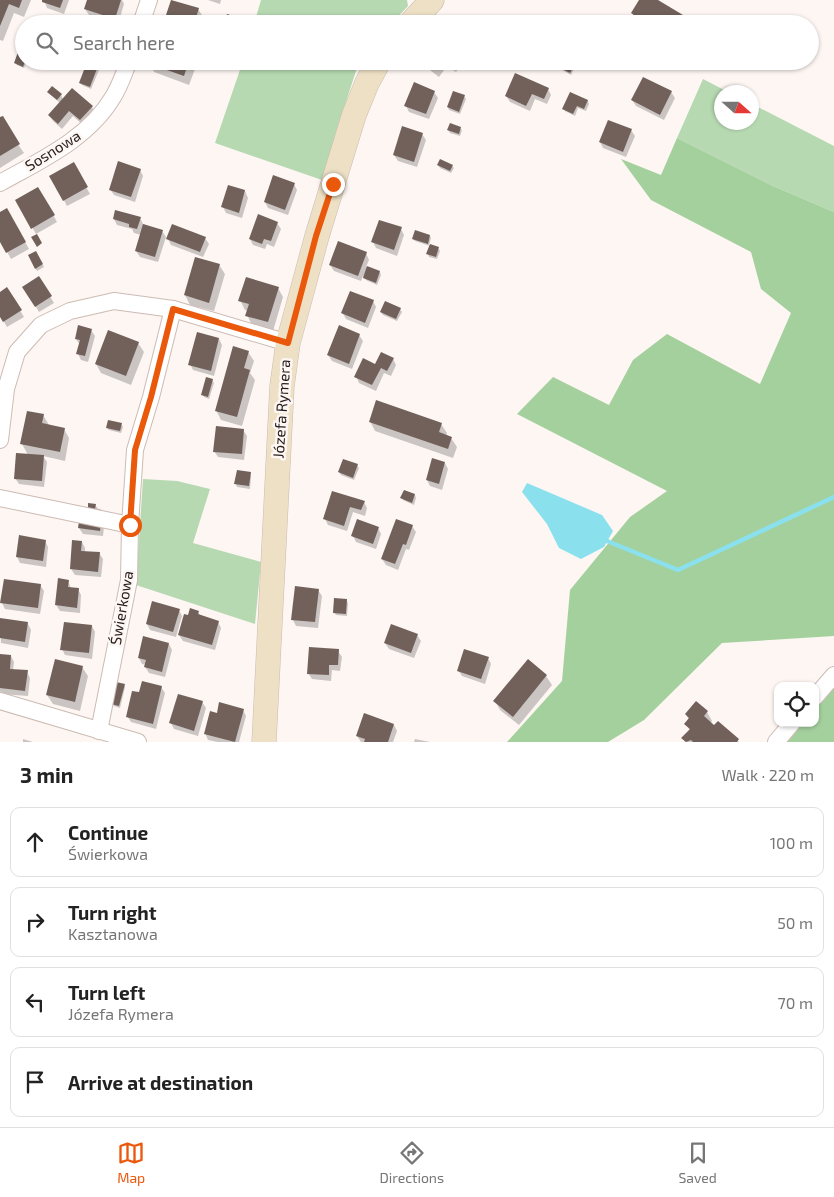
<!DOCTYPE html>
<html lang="en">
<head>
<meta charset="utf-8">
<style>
	body { margin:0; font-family:"Exo 2",sans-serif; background:#f2f2f2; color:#222 }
	.controls { position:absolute; right:15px; bottom:15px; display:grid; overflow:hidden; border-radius:10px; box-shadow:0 1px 4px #0004 }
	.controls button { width:45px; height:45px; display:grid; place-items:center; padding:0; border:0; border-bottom:1px solid #e0e0e0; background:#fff; color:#222; font:25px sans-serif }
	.compass { position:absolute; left:714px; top:85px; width:45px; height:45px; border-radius:50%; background:#fff; box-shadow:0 1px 4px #0004; rotate:111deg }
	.stop { position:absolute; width:15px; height:15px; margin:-11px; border:4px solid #ea580c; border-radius:50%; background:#fff }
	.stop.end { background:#ea580c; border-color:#fff; box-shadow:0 1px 5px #0008 }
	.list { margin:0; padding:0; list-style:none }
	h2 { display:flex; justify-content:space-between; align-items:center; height:65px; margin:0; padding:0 20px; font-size:21px }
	h2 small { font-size:16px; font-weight:400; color:#767676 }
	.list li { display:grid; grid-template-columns:32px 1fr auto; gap:15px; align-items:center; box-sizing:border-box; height:70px; margin:0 10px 10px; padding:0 10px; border:1px solid #e0e0e0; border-radius:10px }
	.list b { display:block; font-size:19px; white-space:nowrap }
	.list p { margin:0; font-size:16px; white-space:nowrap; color:#767676 }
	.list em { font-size:16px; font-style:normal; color:#767676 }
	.icon { flex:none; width:28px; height:28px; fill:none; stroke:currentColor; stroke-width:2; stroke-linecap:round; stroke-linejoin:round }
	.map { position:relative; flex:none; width:834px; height:742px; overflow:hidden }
	.search { position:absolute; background:#fff; box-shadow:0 1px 4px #0004; left:15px; right:15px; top:15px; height:55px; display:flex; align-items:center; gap:12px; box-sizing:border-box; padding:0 18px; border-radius:28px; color:#767676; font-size:19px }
	.sheet { height:385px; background:#fff }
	nav { display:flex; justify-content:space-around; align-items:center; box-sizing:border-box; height:70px; border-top:1px solid #e0e0e0; background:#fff; font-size:14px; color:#767676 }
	nav a { display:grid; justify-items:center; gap:2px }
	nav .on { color:#ea580c }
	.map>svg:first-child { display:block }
</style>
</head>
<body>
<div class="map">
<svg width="834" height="742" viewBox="0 0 834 742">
	<rect width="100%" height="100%" fill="#fdf6f3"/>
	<g fill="#b6d9b1">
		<polygon points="261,0 407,0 408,6 391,24 254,24"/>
		<polygon points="243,61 362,61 357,68 337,129 322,180 215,143"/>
		<polygon points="703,79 728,92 722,92 722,122 752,122 752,104 834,146 834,212 773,186 677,138"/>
		<polygon points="143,479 177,481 210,489 193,543 261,562 255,624 136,585"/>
	</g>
	<g fill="#a4d09d">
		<polygon points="677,138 773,186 834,212 834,636 722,643 644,720 608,742 507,742 562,681 570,590 630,517 667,491 517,414 553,377 609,405 633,360 667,334 760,384 791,313 761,289 751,252 651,200 621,159 661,175"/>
		<polygon points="834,683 834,742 785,742 801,723 815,723 815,706"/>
	</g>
	<polygon fill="#8be0ee" points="527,483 602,515 613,531 604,547 581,559 559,548 547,524 522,492"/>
	<g fill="#0003">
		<polygon points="0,0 31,0 24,17 14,13 3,41 0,40"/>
		<polygon points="44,0 69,0 64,14 47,8"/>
		<polygon points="88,0 122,0 124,4 118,24 89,15 85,9"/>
		<polygon points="208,0 221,0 220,4"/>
		<polygon points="641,0 656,0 682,16 687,24 639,24 632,13"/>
		<polygon points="198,9 202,15 199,24 167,24 165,21"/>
		<polygon points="548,20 555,24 546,24"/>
		<polygon points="24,61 27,61 24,68 17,65 15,63"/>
		<polygon points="44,61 55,61 54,65"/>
		<polygon points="149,61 198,61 189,85 154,72"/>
		<polygon points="418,61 461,61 462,63 456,72 447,66 439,77"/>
		<polygon points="551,63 574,65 575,67 571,75 553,65"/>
		<polygon points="97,67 99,70 91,89 82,85 80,83"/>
		<polygon points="548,89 551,95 547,104 535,99 530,111 510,102 506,96"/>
		<polygon points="48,92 61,95 63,99 92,107 95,113 84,126 73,116 62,129 53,121 49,115 60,103"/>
		<polygon points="434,92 438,98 429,119 409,112 406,106"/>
		<polygon points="671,92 675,98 664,120 636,106 632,100"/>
		<polygon points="570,94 588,101 589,104 586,111 578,108 575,116 565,111 564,109"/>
		<polygon points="464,96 466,99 460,114 449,110 448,107"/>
		<polygon points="0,119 24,153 0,168"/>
		<polygon points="460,128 462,130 460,136 450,133 448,130"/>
		<polygon points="631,130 635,136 626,157 603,148 600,142"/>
		<polygon points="422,134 426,140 417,167 398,161 394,155"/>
		<polygon points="73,164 90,194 67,206 51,176"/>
		<polygon points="438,165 452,166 454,168 451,173 440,168"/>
		<polygon points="140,170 143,176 135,202 114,195 110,189"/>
		<polygon points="294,184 297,190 288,215 268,208 265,202"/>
		<polygon points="229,187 245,191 248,198 242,218 226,213 223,207"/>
		<polygon points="38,188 57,222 36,234 17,201"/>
		<polygon points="7,210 29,249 11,259 0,239 0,214"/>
		<polygon points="140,218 143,224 162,231 166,237 158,262 140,257 136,251 141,235 134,233 132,229 117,225 114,219"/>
		<polygon points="277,223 281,229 274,247 267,244 265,249 253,245 250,239"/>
		<polygon points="401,229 404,235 397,256 376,248 373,242"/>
		<polygon points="430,236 431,238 429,245 438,248 440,251 437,259 429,257 428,254 430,246 415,241 413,239"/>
		<polygon points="205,238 209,244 203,257 171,245 168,239"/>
		<polygon points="36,252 44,267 37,271 29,256"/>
		<polygon points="366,253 369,260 366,267 380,272 381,275 377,285 366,280 363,276 361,281 334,271 330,265"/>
		<polygon points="219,265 225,274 214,311 190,305 185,295"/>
		<polygon points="39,278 54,303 39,312 24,287"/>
		<polygon points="278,288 283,297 273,331 252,325 247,315 248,311 245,310 240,300"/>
		<polygon points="7,289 24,317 7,327 0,315 0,293"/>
		<polygon points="373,301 376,307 368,328 346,319 342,312"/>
		<polygon points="400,309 402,312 397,321 383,315 381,312"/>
		<polygon points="91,330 95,336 88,362 81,360 78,354 80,345 76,339"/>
		<polygon points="359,335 363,341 352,369 332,361 328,355"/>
		<polygon points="219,339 222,345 214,376 193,370 190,364"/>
		<polygon points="138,343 144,352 131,385 101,373 96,364"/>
		<polygon points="248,352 254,361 250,373 255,380 242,426 221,420 216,410"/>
		<polygon points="393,359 396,365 391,376 384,373 376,391 359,383 356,376"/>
		<polygon points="212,380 214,383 209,399 204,397 203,395"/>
		<polygon points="43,415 49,425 64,429 69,438 65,461 43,456 47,462 44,487 19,484 15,478 28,455 22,444"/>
		<polygon points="370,421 441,424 447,433 446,436 451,438 457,447 453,458 375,431"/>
		<polygon points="121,424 123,427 121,433 109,430 107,427"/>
		<polygon points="243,430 247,436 244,460 218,457 214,451"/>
		<polygon points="445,463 448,469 442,490 430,486 427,480"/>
		<polygon points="357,465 359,468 354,480 341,475 339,472"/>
		<polygon points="250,474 251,476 250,489 237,487 236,484"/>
		<polygon points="404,491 415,495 416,498 414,505 403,500 402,498"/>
		<polygon points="333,492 364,502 367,508 365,516 353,512 347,531 328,525 325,519"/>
		<polygon points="95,505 105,517 103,536 83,534 79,528 89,510"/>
		<polygon points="412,526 416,532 409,550 406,549 398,570 386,565 382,559"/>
		<polygon points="378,528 381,534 376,549 356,542 353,536"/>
		<polygon points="45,541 48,547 46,567 20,563 17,557"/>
		<polygon points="82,542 85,548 85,552 99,553 103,559 101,577 75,575 71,569"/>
		<polygon points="68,581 71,588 78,589 81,595 80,613 60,611 56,605"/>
		<polygon points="40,585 44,591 40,614 5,609 2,603"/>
		<polygon points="318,590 322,596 318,628 296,626 293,620"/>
		<polygon points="346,600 348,603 347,616 336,615 334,612"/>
		<polygon points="179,610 182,616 176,637 150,630 147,624"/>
		<polygon points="198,612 201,617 218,622 221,628 215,650 183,641 179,635 189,616"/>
		<polygon points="28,624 31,630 28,648 1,643 0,625"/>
		<polygon points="92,626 95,632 92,659 65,655 62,649"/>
		<polygon points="417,635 421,641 414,658 389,649 385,643"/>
		<polygon points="169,644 172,650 165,677 149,673 145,667 146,665 142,664 139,658"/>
		<polygon points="338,651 342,657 340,671 332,670 331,681 312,679 308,673"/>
		<polygon points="11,656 14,662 13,670 27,672 30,678 28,696 2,694 0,691 0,670"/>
		<polygon points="488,658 491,664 485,684 462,676 458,670"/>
		<polygon points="82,667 88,676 80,711 53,704 47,695"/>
		<polygon points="546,676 552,685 519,725 500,710 495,701"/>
		<polygon points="124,685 125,687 120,708 114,706 112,703"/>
		<polygon points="161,687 165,693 156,729 131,722 127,716 140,694"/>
		<polygon points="202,702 206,708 198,736 174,729 171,723"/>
		<polygon points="243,710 246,716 239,742 218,742 208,740 205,733 217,714"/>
		<polygon points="707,712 712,721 710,724 739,742 685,742 683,738 690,731 686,724 689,720 686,714"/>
		<polygon points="394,725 397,731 393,742 361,742 357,736"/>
		<polygon points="23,739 33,742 23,742"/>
		<polygon points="415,739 430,742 414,742"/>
	</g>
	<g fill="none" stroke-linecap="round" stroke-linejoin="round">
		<polyline stroke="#8be0ee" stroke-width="4.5" points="607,541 678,570 834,497"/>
	</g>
	<g fill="#71615a">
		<polygon points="0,0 22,0 19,8 9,4 0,26"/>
		<polygon points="42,0 63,0 60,8 42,2"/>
		<polygon points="87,0 121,0 115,19 84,9"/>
		<polygon points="171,0 199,8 194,24 171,24 164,21"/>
		<polygon points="639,0 658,0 683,15 678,24 648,24 631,13"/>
		<polygon points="227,14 246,20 245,24 212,24 214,17 225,21"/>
		<polygon points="18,52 24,54 24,61 25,61 23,67 14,63"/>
		<polygon points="148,61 189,61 184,76 147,63"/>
		<polygon points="551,61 570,61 575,64 570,73 550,63"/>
		<polygon points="87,62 98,66 90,87 79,83"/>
		<polygon points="515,73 549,88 544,99 532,94 526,106 505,96"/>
		<polygon points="643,77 672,91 660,115 631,100"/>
		<polygon points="414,82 435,91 426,114 404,106"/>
		<polygon points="52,86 62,94 57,100 47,92"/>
		<polygon points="72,88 93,106 80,120 69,111 58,124 48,115"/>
		<polygon points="453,91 465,95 459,112 447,107"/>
		<polygon points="570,92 588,100 584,109 577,106 573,114 562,109"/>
		<polygon points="3,116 20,144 0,156 0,117"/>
		<polygon points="608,120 632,129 623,152 599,142"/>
		<polygon points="450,123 461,127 459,134 447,130"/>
		<polygon points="402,126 423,133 414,162 393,155"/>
		<polygon points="440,159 453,165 450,171 437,165"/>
		<polygon points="118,161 141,169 131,197 109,190"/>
		<polygon points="74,162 88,187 63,201 49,176"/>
		<polygon points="273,175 295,183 285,210 264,202"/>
		<polygon points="228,185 245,190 239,213 221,207"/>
		<polygon points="38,187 55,215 31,229 15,200"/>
		<polygon points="7,208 26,242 6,253 0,242 0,212"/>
		<polygon points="115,210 141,217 137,229 129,227 129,224 113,219"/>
		<polygon points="258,214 278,222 271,241 264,239 262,244 249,239"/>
		<polygon points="379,220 402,227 394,250 371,242"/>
		<polygon points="143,224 163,230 155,257 135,251"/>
		<polygon points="172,224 206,237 200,252 166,239"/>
		<polygon points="415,230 430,235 428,244 412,239"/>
		<polygon points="37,234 42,243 37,247 31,237"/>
		<polygon points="338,241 367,252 358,276 329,265"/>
		<polygon points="430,244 439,247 436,257 426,254"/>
		<polygon points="36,251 43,264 35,269 28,255"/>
		<polygon points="195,257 220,264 209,303 184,295"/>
		<polygon points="367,266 380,271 376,283 363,278"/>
		<polygon points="39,276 52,296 35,307 22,287"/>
		<polygon points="246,277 279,287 268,322 245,316 249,304 238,301"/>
		<polygon points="7,287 22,310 3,322 0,317 0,292"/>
		<polygon points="350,291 374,300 365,323 341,313"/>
		<polygon points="385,301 401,308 396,319 380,312"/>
		<polygon points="78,325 92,329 85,356 76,354 80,340 75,339"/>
		<polygon points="339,325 360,334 349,364 327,355"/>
		<polygon points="108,330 139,342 126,376 95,364"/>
		<polygon points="197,332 219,338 211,371 188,365"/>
		<polygon points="233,346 249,351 244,368 250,370 237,417 215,411"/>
		<polygon points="381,352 394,358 387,371 381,368 372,385 354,377 363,358 375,364"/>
		<polygon points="206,377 213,379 208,397 201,395"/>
		<polygon points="376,400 442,423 439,432 452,437 448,449 369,422"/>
		<polygon points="27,411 44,414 42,423 65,428 60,452 20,444"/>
		<polygon points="108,420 122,423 120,431 106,428"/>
		<polygon points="216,426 244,429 242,454 213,452"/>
		<polygon points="16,453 44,455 42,481 14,479"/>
		<polygon points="432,458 445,462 439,484 426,480"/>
		<polygon points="343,459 358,464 353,478 338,472"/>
		<polygon points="237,470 251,472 249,486 234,484"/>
		<polygon points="404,490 415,494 412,503 400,498"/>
		<polygon points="332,491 365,501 361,510 350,507 344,526 323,519"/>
		<polygon points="88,503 96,504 95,509 102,510 100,531 78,528 81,507 88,508"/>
		<polygon points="357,519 379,527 373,544 351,536"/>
		<polygon points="396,519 413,525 406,545 403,544 395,564 381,559"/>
		<polygon points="19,535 46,540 43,561 16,557"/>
		<polygon points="72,540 82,541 81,551 100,552 98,572 70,569"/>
		<polygon points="58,578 69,580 68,587 79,588 77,608 55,605"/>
		<polygon points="4,579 41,584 38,608 0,603"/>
		<polygon points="295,586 319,589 315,622 291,620"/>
		<polygon points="334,598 347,599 346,614 333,613"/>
		<polygon points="152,601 180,609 173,632 146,624"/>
		<polygon points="190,608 199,611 198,614 219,621 212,645 178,635 184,614 188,615"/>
		<polygon points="0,618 28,622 25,642 0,638"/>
		<polygon points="64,622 92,625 89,653 60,650"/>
		<polygon points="391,624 418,634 411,653 384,643"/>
		<polygon points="143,636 169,643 162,672 144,667 146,660 138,658"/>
		<polygon points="309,647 339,649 338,665 329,665 329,675 307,674"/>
		<polygon points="464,649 489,657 481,679 457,671"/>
		<polygon points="0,654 11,655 10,669 28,670 25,691 0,688"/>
		<polygon points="55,659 83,666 75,702 46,695"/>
		<polygon points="528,659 547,675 513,717 493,701"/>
		<polygon points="142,681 162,686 153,724 126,717 132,691 139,692"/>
		<polygon points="116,682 125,684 119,706 111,704"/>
		<polygon points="178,694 203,701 194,731 169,723"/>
		<polygon points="696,701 708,711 704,716 714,725 718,721 739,739 737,742 693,742 691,740 686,742 681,738 690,729 684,724 689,718 685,714"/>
		<polygon points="219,702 244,709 235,742 204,734 210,711 217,713"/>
		<polygon points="364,713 394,724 388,742 364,742 365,739 356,736"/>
	</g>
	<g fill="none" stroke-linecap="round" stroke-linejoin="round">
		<g stroke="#cdbbb3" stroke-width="18">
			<g id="street">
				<polyline points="141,24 149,0"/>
				<path d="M0 183C41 160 88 139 113 97 120 86 124 73 129 61"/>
				<polyline points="0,440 6,389 17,352 41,325 70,311 114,301 173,309 288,343"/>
				<polyline points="0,498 130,525"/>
				<polyline points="815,697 834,675"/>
				<polyline points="0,701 138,742"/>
				<polyline points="99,731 129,580 130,525 135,450 151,397 173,309"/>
				<polyline points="776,742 792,723"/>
			</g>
		</g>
		<g stroke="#cdbbb3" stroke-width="25">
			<g id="secondary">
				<polyline points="410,24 432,0"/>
				<polyline points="264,742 282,386 288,343 317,236 354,115 367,83 379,61"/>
			</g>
		</g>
		<use href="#street" stroke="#fff" stroke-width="16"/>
		<use href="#secondary" stroke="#ede0c5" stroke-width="24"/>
	</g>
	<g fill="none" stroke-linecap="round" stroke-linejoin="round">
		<polyline stroke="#ea580c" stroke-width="6" points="130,525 135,450 151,397 173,309 288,343 316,236 333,184"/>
	</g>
	<g text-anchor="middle" stroke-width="5" stroke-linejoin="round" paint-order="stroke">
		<g font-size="15" fill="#27211e" stroke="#fdf6f3">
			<text transform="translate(53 151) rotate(-32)" y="5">Sosnowa</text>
			<text transform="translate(282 409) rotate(-86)" y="5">Józefa Rymera</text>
			<text transform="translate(122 608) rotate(-80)" y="5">Świerkowa</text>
		</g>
	</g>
</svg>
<div class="controls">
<button><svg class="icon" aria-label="locate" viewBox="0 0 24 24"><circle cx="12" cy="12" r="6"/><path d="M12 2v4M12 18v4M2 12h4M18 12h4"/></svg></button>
</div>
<svg class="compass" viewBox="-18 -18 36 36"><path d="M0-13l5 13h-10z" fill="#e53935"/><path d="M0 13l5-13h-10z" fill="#767676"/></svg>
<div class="stop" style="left:130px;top:525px"></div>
<div class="stop end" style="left:333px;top:184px"></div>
<div class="search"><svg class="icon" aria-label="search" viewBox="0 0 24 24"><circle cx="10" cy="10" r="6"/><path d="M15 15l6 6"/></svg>Search here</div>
</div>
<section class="sheet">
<h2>3 min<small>Walk · 220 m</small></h2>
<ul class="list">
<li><svg class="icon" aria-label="ahead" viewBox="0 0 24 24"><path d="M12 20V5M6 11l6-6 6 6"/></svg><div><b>Continue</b><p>Świerkowa</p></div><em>100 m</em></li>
<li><svg class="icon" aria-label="right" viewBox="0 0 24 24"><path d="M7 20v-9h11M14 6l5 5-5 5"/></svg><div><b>Turn right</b><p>Kasztanowa</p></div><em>50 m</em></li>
<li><svg class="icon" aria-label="left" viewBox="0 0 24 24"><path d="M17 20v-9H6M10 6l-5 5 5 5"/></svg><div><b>Turn left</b><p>Józefa Rymera</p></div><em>70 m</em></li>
<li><svg class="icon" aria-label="arrive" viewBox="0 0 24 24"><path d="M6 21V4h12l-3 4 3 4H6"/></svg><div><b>Arrive at destination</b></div></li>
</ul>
</section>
<nav>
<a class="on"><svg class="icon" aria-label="map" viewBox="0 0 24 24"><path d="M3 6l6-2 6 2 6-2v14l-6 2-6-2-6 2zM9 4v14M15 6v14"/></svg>Map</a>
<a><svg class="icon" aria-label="directions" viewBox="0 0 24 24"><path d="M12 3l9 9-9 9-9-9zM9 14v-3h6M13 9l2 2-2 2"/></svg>Directions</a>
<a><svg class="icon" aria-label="saved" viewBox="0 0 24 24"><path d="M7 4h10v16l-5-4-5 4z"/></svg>Saved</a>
</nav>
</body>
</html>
